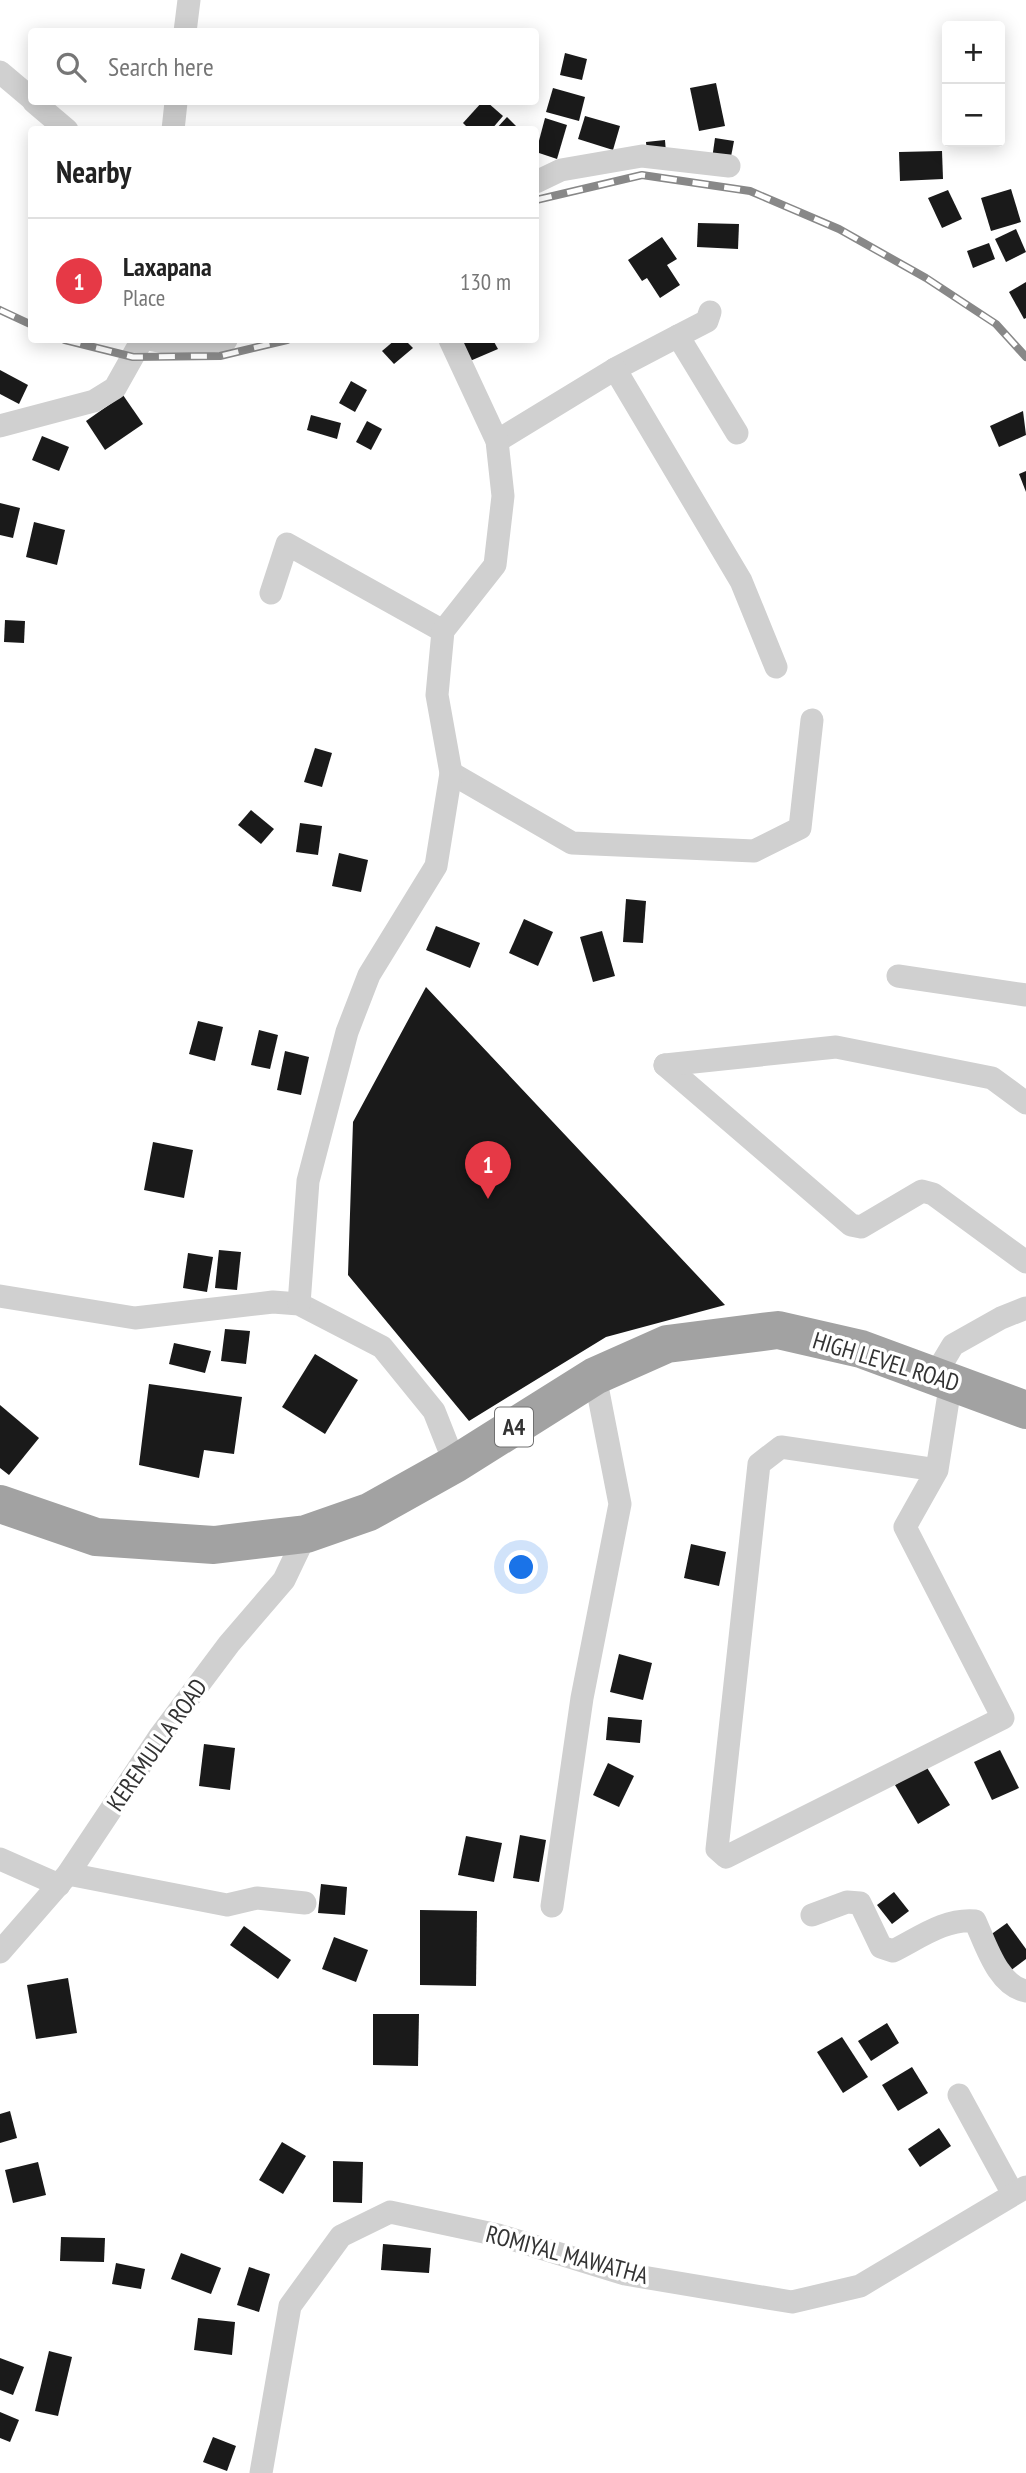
<!DOCTYPE html>
<html lang="en">
<head>
<meta charset="utf-8">
<style>
	body { margin:0; font-family:"PT Sans Narrow",sans-serif; background:#f2f2f2; color:#222 }
	.controls { position:absolute; right:21px; top:21px; display:grid; overflow:hidden; border-radius:7px; box-shadow:0 4px 18px #0003 }
	.controls button { width:63px; height:63px; display:grid; place-items:center; padding:0; border:0; border-bottom:2px solid #e0e0e0; background:#fff; color:#222; font:35px sans-serif }
	.you { position:absolute; left:522px; top:1568px; width:24px; height:24px; margin:-18px; border:5px solid #fff; border-radius:50%; background:#1a73e8; box-shadow:0 0 0 10px #1a73e833 }
	.badge { display:grid; place-items:center; width:46px; height:46px; border-radius:50%; background:#e63946; color:#fff; font-size:23px; font-weight:700 }
	.pin { position:absolute; translate:-50% -58px; filter:drop-shadow(0 2px 4px #0008) }
	.pin::after { content:''; position:absolute; top:37px; width:24px; height:21px; background:inherit; clip-path:polygon(0 0,100% 0,50% 100%) }
	.list { margin:0; padding:0; list-style:none }
	h2 { display:flex; justify-content:space-between; align-items:center; height:91px; margin:0; padding:0 28px; font-size:30px }
	h2 small { font-size:23px; font-weight:400; color:#767676 }
	.list li { display:grid; grid-template-columns:46px 1fr auto; gap:21px; align-items:center; box-sizing:border-box; height:126px; padding:0 28px; border-top:2px solid #e0e0e0 }
	.list b { display:block; font-size:26px; white-space:nowrap }
	.list p { margin:0; font-size:23px; white-space:nowrap; color:#767676 }
	.list em { font-size:23px; font-style:normal; color:#767676 }
	.icon { flex:none; width:38px; height:38px; fill:none; stroke:currentColor; stroke-width:2; stroke-linecap:round; stroke-linejoin:round }
	.map { position:relative; flex:none; width:1026px; height:2473px; overflow:hidden }
	.search { position:absolute; background:#fff; box-shadow:0 4px 18px #0003; left:28px; top:28px; width:511px; height:77px; display:flex; align-items:center; gap:18px; box-sizing:border-box; padding:0 24px; border-radius:7px; color:#767676; font-size:26px }
	.panel { position:absolute; background:#fff; box-shadow:0 4px 18px #0003; left:28px; top:126px; width:511px; height:217px; border-radius:7px }
	.map>svg:first-child { display:block }
</style>
</head>
<body>
<div class="map">
<svg width="1026" height="2473" viewBox="0 0 1026 2473">
	<rect width="100%" height="100%" fill="#fff"/>
	<g fill="#1a1a1a">
		<polygon points="565,53 587,59 582,80 560,75"/>
		<polygon points="716,83 725,126 699,131 690,88"/>
		<polygon points="553,88 585,97 579,121 546,112"/>
		<polygon points="482,102 487,102 503,116 491,130 470,130 463,123"/>
		<polygon points="585,116 620,126 613,150 578,139"/>
		<polygon points="507,117 520,130 495,130"/>
		<polygon points="545,118 567,125 557,159 536,152"/>
		<polygon points="715,138 734,141 730,162 712,159"/>
		<polygon points="665,140 666,153 647,154 646,142"/>
		<polygon points="942,151 943,179 900,181 899,152"/>
		<polygon points="1011,189 1021,222 991,231 981,198"/>
		<polygon points="948,190 962,219 942,228 928,198"/>
		<polygon points="698,223 739,224 738,249 697,247"/>
		<polygon points="1016,229 1026,252 1006,262 995,239"/>
		<polygon points="662,237 677,259 667,265 680,285 660,298 647,278 642,281 628,260"/>
		<polygon points="989,243 995,259 973,268 967,251"/>
		<polygon points="1026,282 1026,318 1024,319 1009,292"/>
		<polygon points="395,340 405,340 413,348 394,364 382,351"/>
		<polygon points="460,340 493,340 498,349 470,361"/>
		<polygon points="0,370 28,385 19,404 0,394"/>
		<polygon points="351,381 367,390 355,412 339,403"/>
		<polygon points="123,395 143,424 105,450 86,421"/>
		<polygon points="1023,411 1026,435 999,447 990,426"/>
		<polygon points="311,415 341,423 337,439 307,430"/>
		<polygon points="367,421 382,429 371,450 356,442"/>
		<polygon points="42,436 69,447 59,471 32,460"/>
		<polygon points="1026,471 1026,492 1019,474"/>
		<polygon points="0,503 20,508 13,538 0,535"/>
		<polygon points="34,522 65,530 57,565 26,557"/>
		<polygon points="5,620 25,621 24,643 4,642"/>
		<polygon points="315,748 332,753 322,787 304,782"/>
		<polygon points="251,810 274,829 261,844 238,825"/>
		<polygon points="300,823 322,826 318,855 296,852"/>
		<polygon points="339,853 368,860 361,892 332,886"/>
		<polygon points="626,899 646,901 643,943 623,942"/>
		<polygon points="524,919 553,932 538,966 509,953"/>
		<polygon points="436,926 480,943 470,968 426,950"/>
		<polygon points="602,931 615,976 593,982 580,937"/>
		<polygon points="426,987 725,1305 606,1337 469,1421 348,1275 353,1122"/>
		<polygon points="198,1021 223,1027 215,1061 189,1054"/>
		<polygon points="259,1030 278,1035 270,1069 251,1065"/>
		<polygon points="285,1051 309,1057 301,1095 277,1090"/>
		<polygon points="153,1142 193,1150 184,1198 144,1190"/>
		<polygon points="219,1250 241,1252 237,1290 215,1288"/>
		<polygon points="188,1253 213,1257 207,1292 183,1288"/>
		<polygon points="225,1329 250,1331 246,1364 221,1361"/>
		<polygon points="174,1343 211,1351 205,1373 169,1364"/>
		<polygon points="315,1354 358,1380 325,1434 282,1407"/>
		<polygon points="149,1384 242,1397 234,1454 204,1450 199,1478 139,1465"/>
		<polygon points="0,1405 39,1438 9,1475 0,1468"/>
		<polygon points="691,1544 726,1552 719,1586 684,1578"/>
		<polygon points="619,1654 652,1663 643,1700 610,1692"/>
		<polygon points="608,1717 642,1720 640,1743 606,1740"/>
		<polygon points="204,1744 235,1748 230,1790 199,1786"/>
		<polygon points="1000,1750 1019,1788 992,1800 974,1762"/>
		<polygon points="608,1763 634,1776 619,1807 593,1795"/>
		<polygon points="926,1766 950,1805 918,1824 895,1785"/>
		<polygon points="520,1835 546,1840 539,1882 513,1878"/>
		<polygon points="466,1836 502,1843 494,1882 458,1875"/>
		<polygon points="321,1884 347,1887 345,1915 318,1913"/>
		<polygon points="894,1892 909,1911 892,1924 877,1905"/>
		<polygon points="420,1910 477,1911 476,1986 420,1985"/>
		<polygon points="1007,1923 1026,1949 1026,1959 1010,1971 986,1938"/>
		<polygon points="244,1926 291,1960 278,1979 230,1945"/>
		<polygon points="334,1937 368,1950 356,1982 322,1969"/>
		<polygon points="68,1978 77,2033 36,2039 27,1985"/>
		<polygon points="373,2014 419,2014 418,2066 373,2065"/>
		<polygon points="887,2023 899,2043 871,2061 858,2041"/>
		<polygon points="842,2037 868,2077 843,2093 817,2052"/>
		<polygon points="912,2067 928,2093 898,2111 882,2085"/>
		<polygon points="10,2111 17,2138 0,2143 0,2114"/>
		<polygon points="939,2128 951,2146 920,2167 908,2149"/>
		<polygon points="282,2142 306,2156 283,2194 259,2180"/>
		<polygon points="333,2161 363,2162 362,2203 333,2202"/>
		<polygon points="38,2162 46,2195 13,2203 5,2170"/>
		<polygon points="61,2237 105,2238 104,2262 60,2261"/>
		<polygon points="383,2244 431,2248 429,2273 381,2270"/>
		<polygon points="181,2253 221,2268 211,2294 171,2279"/>
		<polygon points="116,2263 145,2269 141,2289 112,2284"/>
		<polygon points="249,2267 270,2274 259,2312 237,2305"/>
		<polygon points="198,2318 235,2322 232,2355 194,2350"/>
		<polygon points="49,2351 72,2357 58,2416 35,2411"/>
		<polygon points="0,2358 24,2367 13,2395 0,2390"/>
		<polygon points="0,2412 19,2420 10,2442 0,2438"/>
		<polygon points="213,2437 236,2446 227,2471 203,2462"/>
	</g>
	<g fill="none" stroke-linecap="round" stroke-linejoin="round">
		<g stroke="#d0d0d0" stroke-width="23">
			<polyline points="185,32 189,0"/>
			<polyline points="0,72 32,99"/>
			<polyline points="34,102 67,130"/>
			<polyline points="173,130 176,102"/>
			<polyline points="536,182 561,170 642,156 729,166"/>
			<polyline points="678,336 707,321 710,312"/>
			<polyline points="153,340 181,345 226,340"/>
			<polyline points="615,369 678,336 737,433"/>
			<polyline points="0,426 94,401 115,388 142,340"/>
			<polyline points="497,441 615,369 741,581 776,667"/>
			<polyline points="271,593 287,544 443,631"/>
			<polyline points="451,773 572,843 754,851 800,828 812,720"/>
			<polyline points="898,976 1026,995"/>
			<polyline points="665,1065 851,1225 861,1227 922,1191 933,1194 1026,1262"/>
			<polyline points="665,1065 836,1047 992,1078 1026,1103"/>
			<polyline points="0,1296 135,1318 273,1302 299,1304 382,1347 434,1411 455,1464"/>
			<polyline points="299,1304 308,1181 347,1032 369,975 436,866 451,773 437,695 443,631 495,565 503,496 497,441 450,340"/>
			<polyline points="935,1375 953,1345 1001,1318 1026,1308"/>
			<polyline points="937,1470 781,1447 759,1464 717,1849 726,1857 1003,1718 905,1527 937,1470 951,1381"/>
			<polyline points="0,1859 59,1885"/>
			<polyline points="68,1874 227,1905 257,1898 305,1903"/>
			<polyline points="552,1906 582,1698 620,1504 595,1376"/>
			<path d="M812 1915 847 1902 860 1903 881 1947 893 1951C919 1938 946 1918 975 1921 986 1945 998 1986 1026 1991"/>
			<polyline points="0,1952 68,1874 160,1736 229,1644 284,1580 306,1534"/>
			<polyline points="959,2095 1013,2194"/>
			<polyline points="261,2473 290,2306 341,2236 390,2212 498,2235 625,2274 792,2302 860,2286 1026,2187"/>
		</g>
		<polyline stroke="#a2a2a2" stroke-width="38" points="0,1504 96,1537 214,1545 306,1534 369,1512 455,1464 595,1376 667,1344 778,1330 861,1349 1026,1410"/>
		<g stroke="#888" stroke-width="8">
			<g id="rail">
				<polyline points="536,200 642,175 750,191 839,229 926,278 996,324 1026,357"/>
				<polyline points="0,310 32,325"/>
				<polyline points="65,340 133,357 220,356 287,340"/>
			</g>
		</g>
		<use href="#rail" stroke="#fff" stroke-width="5" stroke-dasharray="16" stroke-linecap="butt"/>
	</g>
	<g text-anchor="middle" stroke-width="7" stroke-linejoin="round" paint-order="stroke">
		<rect fill="#fff" stroke="#707070" stroke-width="2" x="495" y="1407.5" width="38" height="39" rx="5"/>
		<g font-size="23" font-weight="bold" fill="#333">
			<text x="514" y="1435">A4</text>
		</g>
		<g font-size="24" fill="#333" stroke="#fff">
			<text transform="translate(886 1362) rotate(17)" y="8">HIGH LEVEL ROAD</text>
			<text transform="translate(157 1745) rotate(-55)" y="8">KEREMULLA ROAD</text>
			<text transform="translate(567 2255) rotate(15)" y="8">ROMIYAL MAWATHA</text>
		</g>
	</g>
</svg>
<div class="controls">
<button>+</button>
<button>−</button>
</div>
<div class="you"></div>
<div class="pin badge" style="left:488px;top:1199px">1</div>
<div class="search"><svg class="icon" aria-label="search" viewBox="0 0 24 24"><circle cx="10" cy="10" r="6"/><path d="M15 15l6 6"/></svg>Search here</div>
<section class="panel">
<h2>Nearby<small></small></h2>
<ul class="list">
<li><span class="badge">1</span><div><b>Laxapana</b><p>Place</p></div><em>130 m</em></li>
</ul>
</section>
</div>
</body>
</html>
